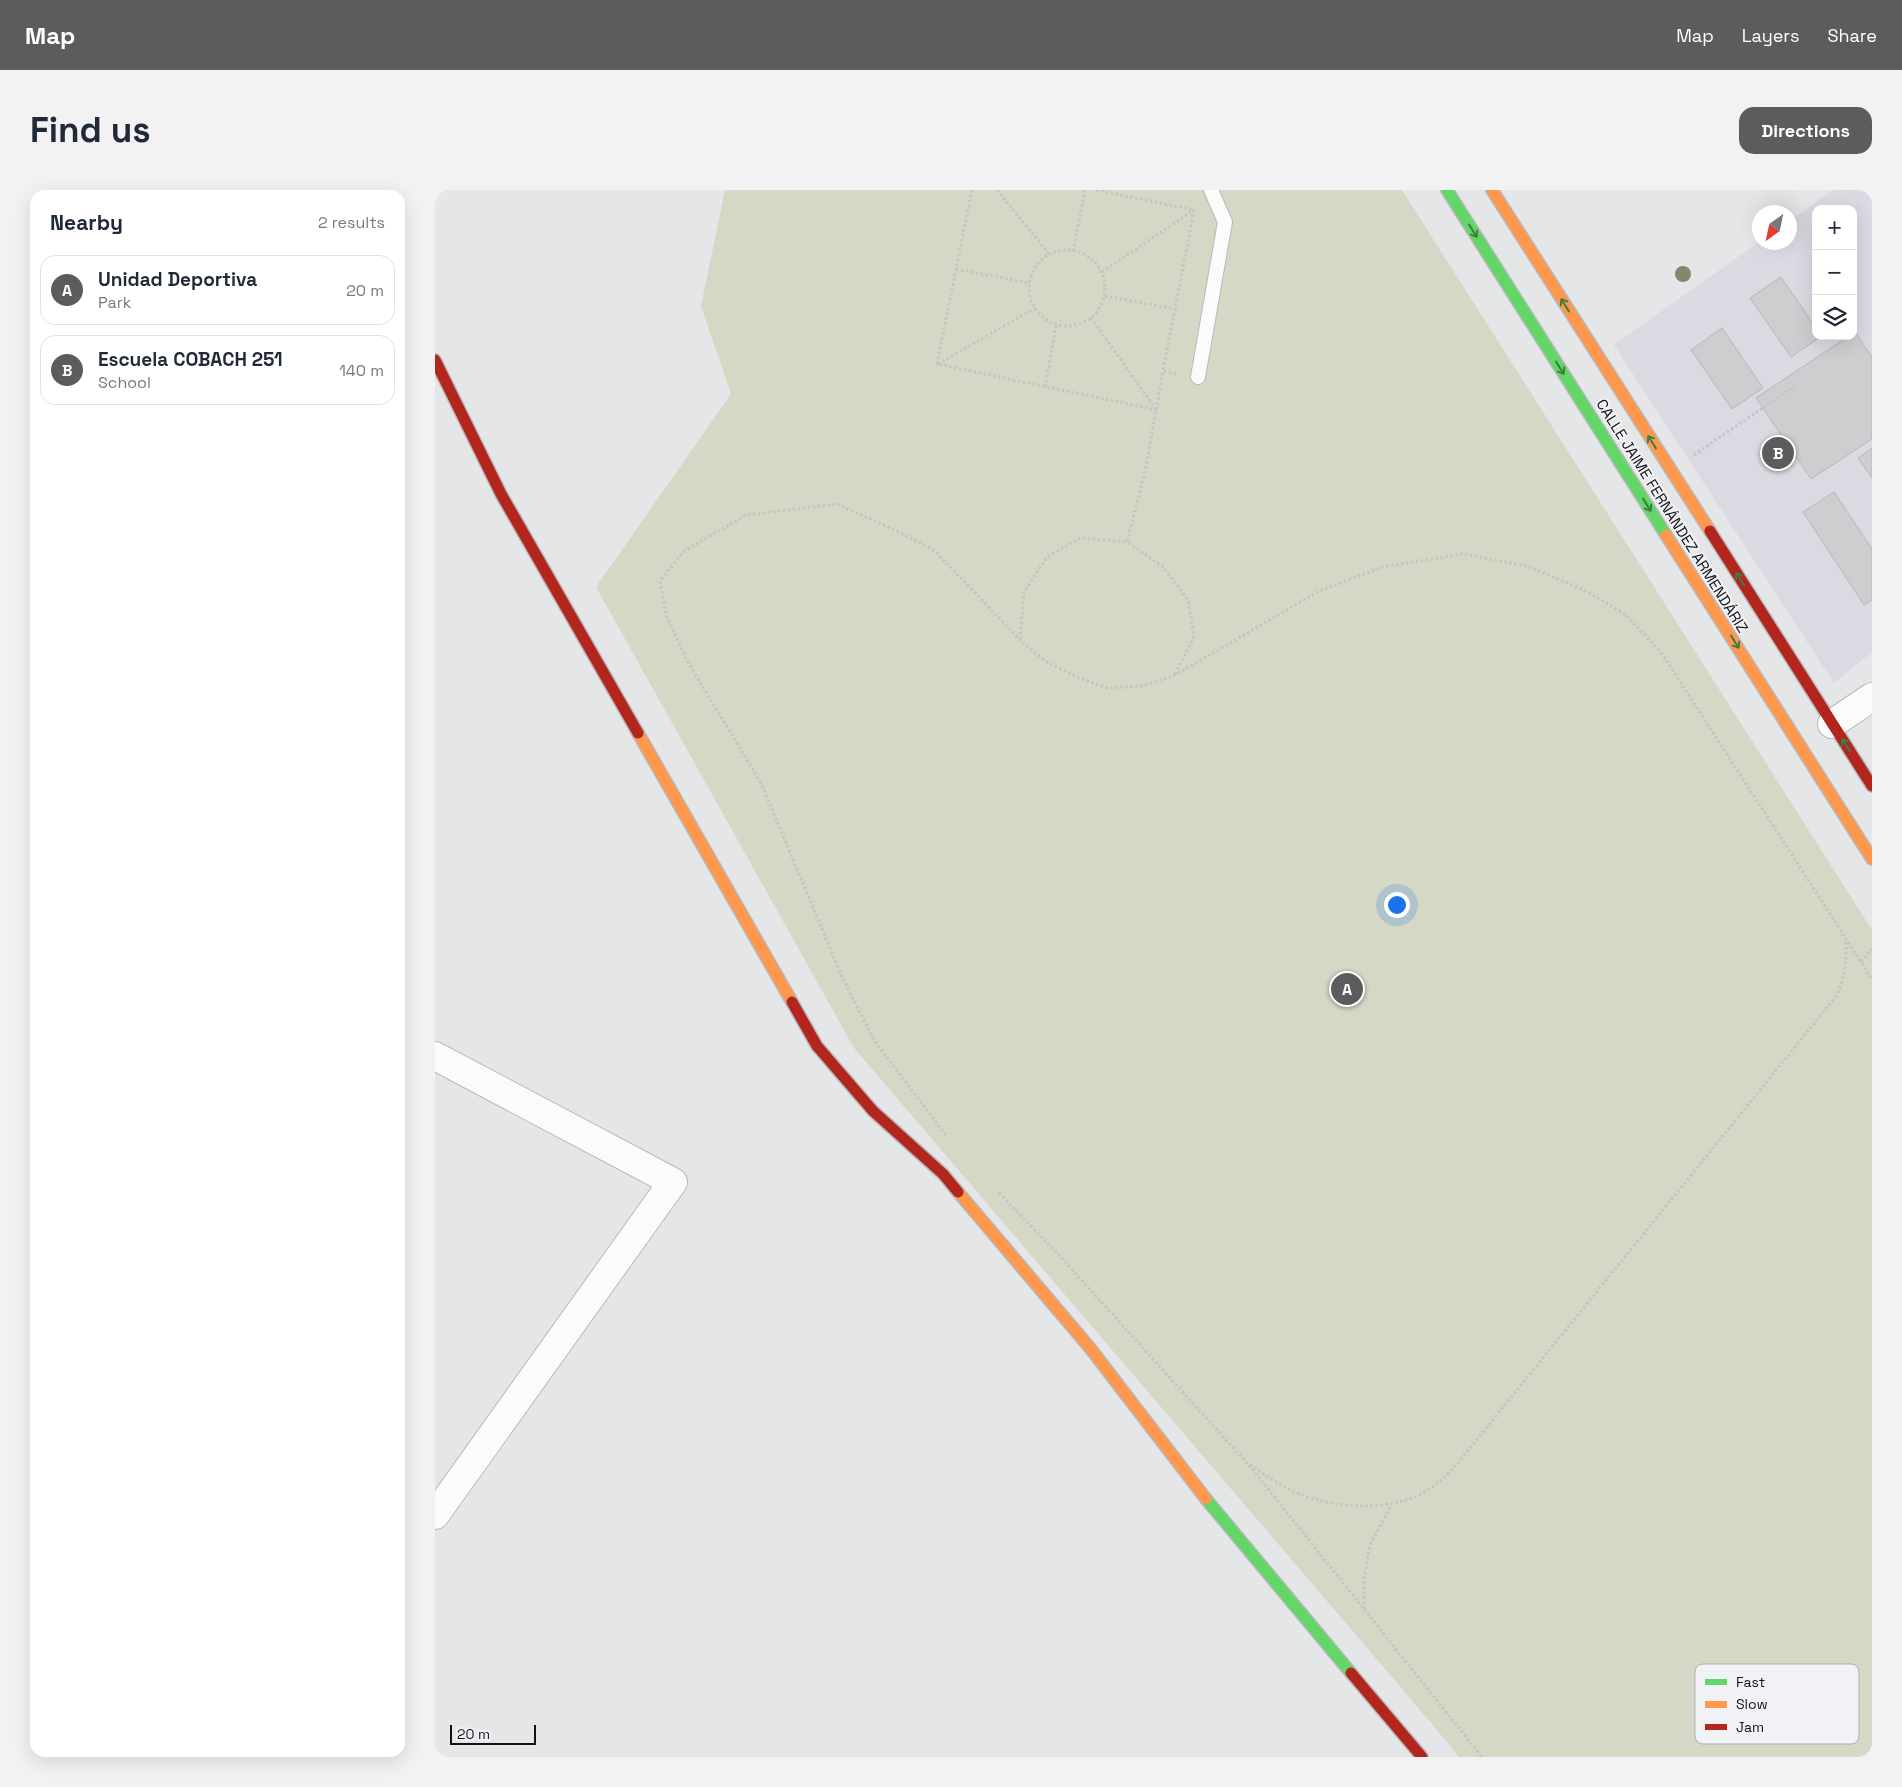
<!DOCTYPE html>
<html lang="en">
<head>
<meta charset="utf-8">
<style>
	body { margin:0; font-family:"Space Grotesk",sans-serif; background:#f2f2f3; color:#1f2937 }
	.controls { position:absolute; right:15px; top:15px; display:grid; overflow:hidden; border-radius:10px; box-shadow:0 5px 20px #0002 }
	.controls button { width:45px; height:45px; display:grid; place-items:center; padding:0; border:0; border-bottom:1px solid #e0e1e3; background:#fff; color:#1f2937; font:25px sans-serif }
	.compass { position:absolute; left:1317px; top:15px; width:45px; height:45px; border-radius:50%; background:#fff; box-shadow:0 5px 20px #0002; rotate:213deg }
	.scale { position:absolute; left:15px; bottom:12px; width:86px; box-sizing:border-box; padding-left:5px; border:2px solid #121213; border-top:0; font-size:14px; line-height:18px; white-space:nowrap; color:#121213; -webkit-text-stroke:4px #f1f2f6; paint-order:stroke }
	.you { position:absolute; left:961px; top:714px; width:18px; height:18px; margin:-12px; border:4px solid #fff; border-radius:50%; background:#1a73e8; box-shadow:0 0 0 8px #1a73e833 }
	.badge { display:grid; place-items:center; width:32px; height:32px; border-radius:50%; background:#5c5c5e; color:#fff; font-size:16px; font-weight:700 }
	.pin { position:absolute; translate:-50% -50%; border:2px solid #fff; box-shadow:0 1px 5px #0006 }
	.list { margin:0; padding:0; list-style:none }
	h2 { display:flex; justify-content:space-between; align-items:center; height:65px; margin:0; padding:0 20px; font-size:21px }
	h2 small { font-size:16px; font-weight:400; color:#747a83 }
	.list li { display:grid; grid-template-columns:32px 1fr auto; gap:15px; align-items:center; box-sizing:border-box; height:70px; margin:0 10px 10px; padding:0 10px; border:1px solid #e0e1e3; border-radius:15px }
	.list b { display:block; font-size:19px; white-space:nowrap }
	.list p { margin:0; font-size:16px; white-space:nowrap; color:#747a83 }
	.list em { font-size:16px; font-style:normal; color:#747a83 }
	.icon { flex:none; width:28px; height:28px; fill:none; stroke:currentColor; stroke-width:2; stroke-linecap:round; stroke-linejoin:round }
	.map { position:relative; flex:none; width:1437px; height:1567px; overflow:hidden; border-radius:15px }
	header { display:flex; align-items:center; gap:30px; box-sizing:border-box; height:70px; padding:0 25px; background:#5c5c5e; color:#fff }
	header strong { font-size:24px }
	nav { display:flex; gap:28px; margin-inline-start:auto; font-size:18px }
	.intro { display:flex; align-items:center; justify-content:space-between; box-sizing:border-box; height:120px; padding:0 30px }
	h1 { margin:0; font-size:35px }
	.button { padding:12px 22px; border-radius:15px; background:#5c5c5e; color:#fff; font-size:18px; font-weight:700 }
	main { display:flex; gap:30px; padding:0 30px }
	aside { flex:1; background:#fff; border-radius:15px; box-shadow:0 5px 20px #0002 }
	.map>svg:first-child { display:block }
</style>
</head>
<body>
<header>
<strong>Map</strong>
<nav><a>Map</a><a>Layers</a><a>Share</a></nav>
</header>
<div class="intro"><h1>Find us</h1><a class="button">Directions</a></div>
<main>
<aside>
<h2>Nearby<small>2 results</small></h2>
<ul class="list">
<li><span class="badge">A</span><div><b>Unidad Deportiva</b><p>Park</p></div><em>20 m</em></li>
<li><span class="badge">B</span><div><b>Escuela COBACH 251</b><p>School</p></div><em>140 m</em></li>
</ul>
</aside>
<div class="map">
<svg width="1437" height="1567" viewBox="0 0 1437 1567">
	<rect width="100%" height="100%" fill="#e5e6e8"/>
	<path fill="#d9dae2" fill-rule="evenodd" d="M1398 0H1437V462L1399 493 1179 155 1324 52H1354L1355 31ZM1381 19H1418V146H1381Z"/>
	<polygon fill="#d4d8c5" points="290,0 967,0 1437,740 1437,1567 1024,1567 997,1534 419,858 161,397 296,204 266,116"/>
	<g fill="#ceced0" stroke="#b7b7b8">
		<polygon points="1346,87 1381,138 1381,146 1387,146 1356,167 1315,108"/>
		<polygon points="1287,138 1328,198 1297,219 1256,160"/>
		<polygon points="1420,142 1437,167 1437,249 1376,289 1321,208 1414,146 1418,146"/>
		<polygon points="1437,258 1437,288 1423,268"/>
		<polygon points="1399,302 1437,359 1437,410 1429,415 1368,322"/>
	</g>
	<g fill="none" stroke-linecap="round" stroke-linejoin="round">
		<g stroke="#b8b9bb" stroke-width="16">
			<polyline id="lane" points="763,187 790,32 776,0"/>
		</g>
		<g stroke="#b8b9bb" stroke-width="30">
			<g id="street">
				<polyline points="1397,534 1437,507"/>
				<polyline points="0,866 238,992 0,1325"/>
			</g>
		</g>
		<g stroke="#b8b9bb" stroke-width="14">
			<g id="fast">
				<polyline points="1012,0 1231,345"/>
				<polyline points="771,1309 916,1483"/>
			</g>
		</g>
		<g stroke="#b8b9bb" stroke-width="14">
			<g id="slow">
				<polyline points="1057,0 1275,341"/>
				<polyline points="1231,345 1437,669"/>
				<polyline points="203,543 357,812"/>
				<polyline points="523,1002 655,1158 771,1309"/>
			</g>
		</g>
		<g stroke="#b8b9bb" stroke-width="14">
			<g id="jam">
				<polyline points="0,170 66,304 203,543"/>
				<polyline points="1275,341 1437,596"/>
				<polyline points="357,812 382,856 438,921 508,984 523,1002"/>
				<polyline points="916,1483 987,1567"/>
			</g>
		</g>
		<g stroke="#c5c5c5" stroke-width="3" stroke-dasharray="2.5 2.5" stroke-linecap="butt">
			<polyline points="537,0 502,174 722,220"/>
			<polyline points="562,0 614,64"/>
			<polyline points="661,0 759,20 728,181"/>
			<circle cx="632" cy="98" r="38"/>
			<polyline points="638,61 650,0"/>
			<polyline points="521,79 594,93"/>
			<polyline points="667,82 759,20"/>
			<polyline points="670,106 740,119"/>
			<polyline points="656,128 721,219"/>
			<polyline points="503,174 600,118"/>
			<polyline points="610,197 621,136"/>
			<polyline points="1259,265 1361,195"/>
			<polyline points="585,449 589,402 612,367 645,348 692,352"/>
			<polyline points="740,484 759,447 753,410 727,376 692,352 711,277 728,181 743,184"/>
			<polyline points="1426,772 1437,759"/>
			<polyline points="511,945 440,852 408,789 326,593 251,469 231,424 225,391 249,361 311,325 402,314 458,339 500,361 585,450 610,471 642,487 671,498 708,496 740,485 886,400 948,377 1027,364 1092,376 1149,400 1190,424 1226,462 1437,789"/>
			<path d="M564 1003 622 1063 812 1273C824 1280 835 1289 848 1296 886 1318 948 1324 988 1303 999 1297 1009 1287 1018 1279L1402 805C1410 786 1412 770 1411 750"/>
			<polyline points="814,1275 1047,1567"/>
			<polyline points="929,1419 929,1388 935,1355 957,1314"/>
		</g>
		<use href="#lane" stroke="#fbfbfc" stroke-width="14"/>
		<use href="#street" stroke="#fbfbfc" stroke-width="28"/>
		<use href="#fast" stroke="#63d668" stroke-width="11"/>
		<use href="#slow" stroke="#ff974d" stroke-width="11"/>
		<use href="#jam" stroke="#b3261e" stroke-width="11"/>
	</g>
	<circle fill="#84876b" cx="1248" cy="84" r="8"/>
	<defs><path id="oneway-shaft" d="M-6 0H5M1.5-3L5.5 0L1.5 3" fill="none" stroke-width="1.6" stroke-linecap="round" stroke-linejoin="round" transform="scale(1.25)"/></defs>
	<g stroke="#3f7e42">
		<use href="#oneway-shaft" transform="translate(1038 41) rotate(58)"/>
		<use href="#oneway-shaft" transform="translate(1130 115) rotate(-122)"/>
		<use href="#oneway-shaft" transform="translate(1125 178) rotate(58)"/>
		<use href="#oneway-shaft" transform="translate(1217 252) rotate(-122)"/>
		<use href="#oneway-shaft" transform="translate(1212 315) rotate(58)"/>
		<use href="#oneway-shaft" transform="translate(1305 389) rotate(-123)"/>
		<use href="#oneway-shaft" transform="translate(1300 452) rotate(58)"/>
		<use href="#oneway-shaft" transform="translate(1411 555) rotate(-122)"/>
	</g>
	<g text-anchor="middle" stroke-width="4" stroke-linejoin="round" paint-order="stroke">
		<g font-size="15" fill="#121213" stroke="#f1f2f6">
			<text transform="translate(1237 326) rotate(58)" y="5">CALLE JAIME FERNÁNDEZ ARMENDÁRIZ</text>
		</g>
	</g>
	<rect x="1260" y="1474" width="164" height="80" rx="8" fill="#f1f2f6" stroke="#aeafb2" stroke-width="1"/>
	<rect x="1270" y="1489" width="22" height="6" fill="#63d668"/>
	<rect x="1270" y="1511" width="22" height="7" fill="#ff974d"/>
	<rect x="1270" y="1534" width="22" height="6" fill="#b3261e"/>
	<g font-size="14" fill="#121213">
		<text x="1301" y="1497">Fast</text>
		<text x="1301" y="1519">Slow</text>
		<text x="1301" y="1542">Jam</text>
	</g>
</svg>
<div class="controls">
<button>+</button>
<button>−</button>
<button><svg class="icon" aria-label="layers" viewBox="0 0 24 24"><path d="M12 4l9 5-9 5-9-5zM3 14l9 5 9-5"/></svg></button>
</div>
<svg class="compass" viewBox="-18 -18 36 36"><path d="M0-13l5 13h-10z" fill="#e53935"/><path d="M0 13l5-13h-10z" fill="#747a83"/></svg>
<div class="scale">20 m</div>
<div class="you"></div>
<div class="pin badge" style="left:912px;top:799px">A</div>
<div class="pin badge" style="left:1343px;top:263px">B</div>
</div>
</main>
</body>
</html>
